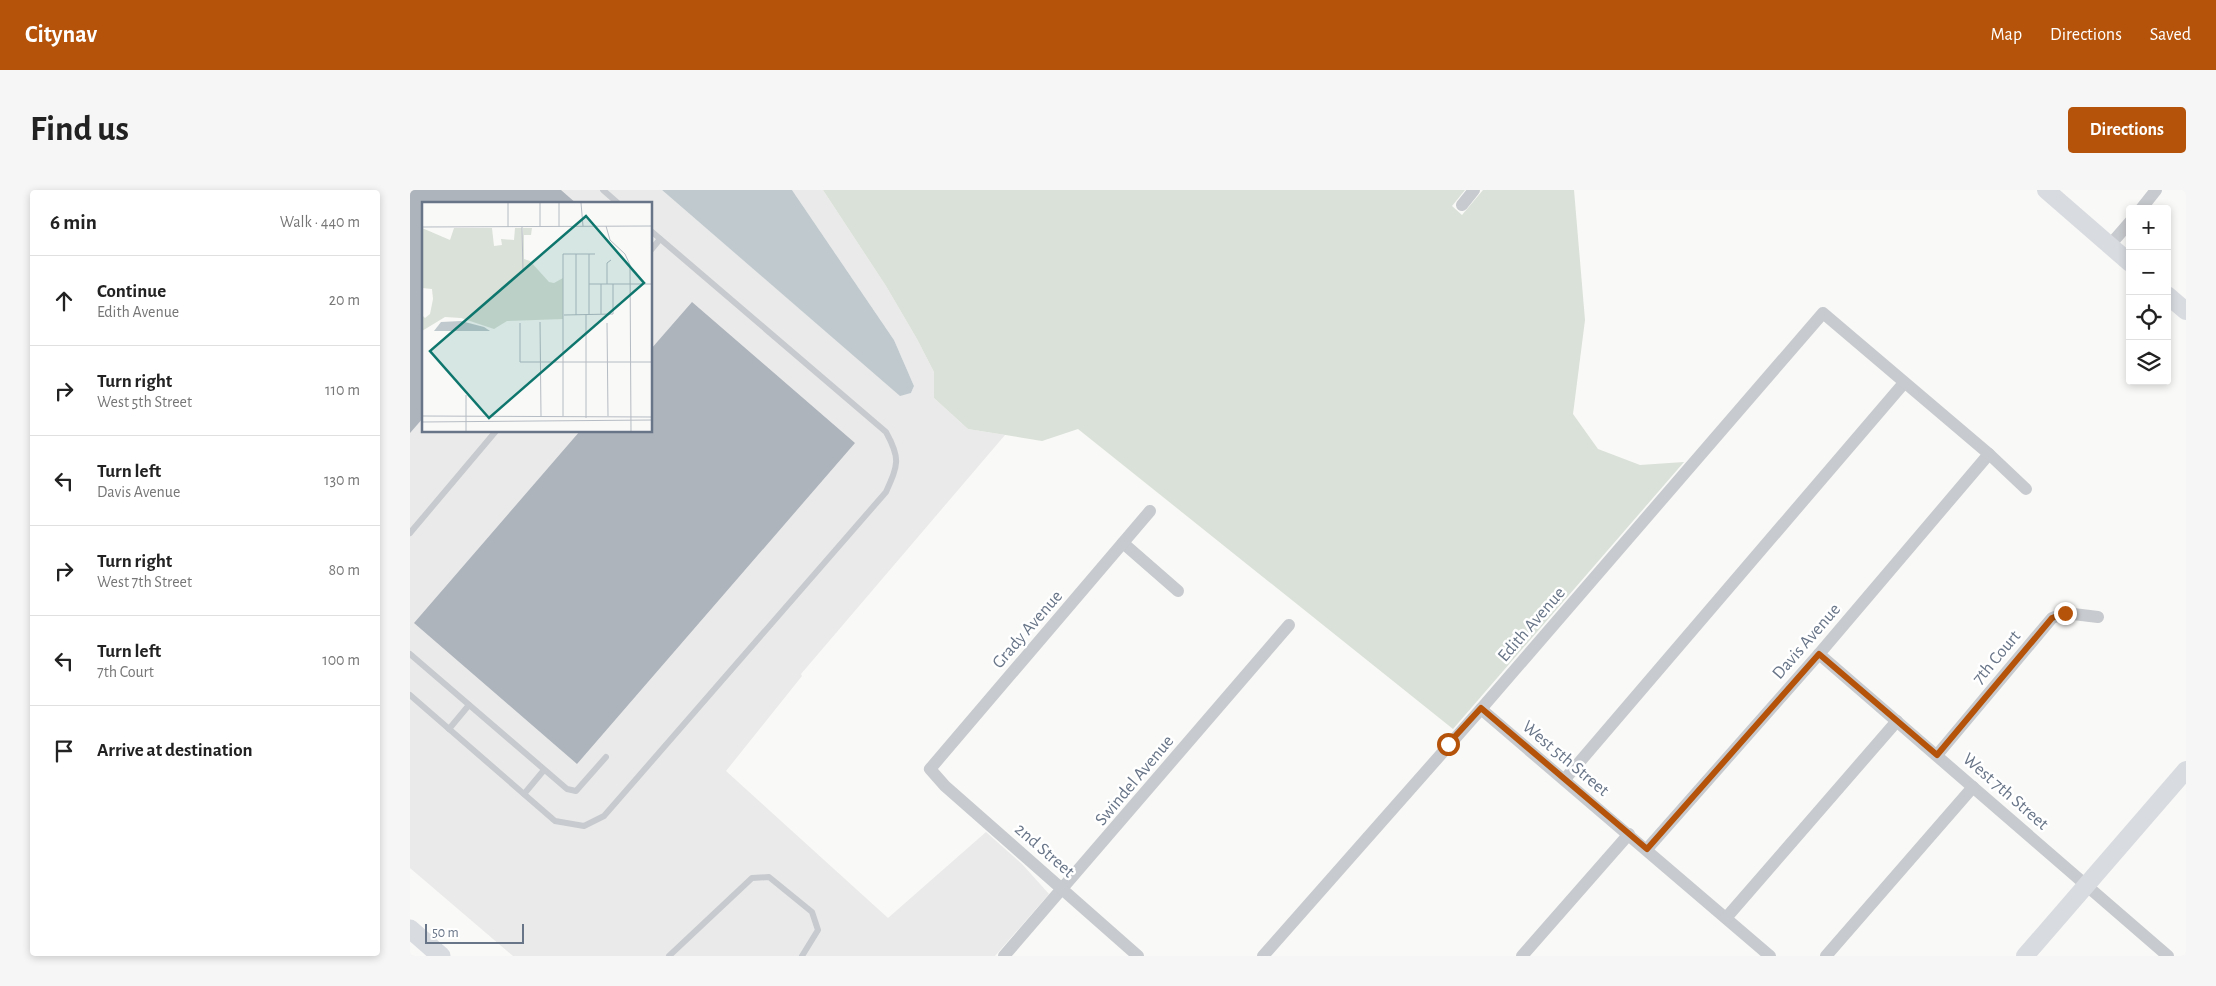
<!DOCTYPE html>
<html lang="en">
<head>
<meta charset="utf-8">
<style>
	body { margin:0; font-family:"Alegreya Sans",sans-serif; background:#f6f6f6; color:#222 }
	.controls { position:absolute; right:15px; top:15px; display:grid; overflow:hidden; border-radius:5px; box-shadow:0 2px 8px #0003 }
	.controls button { width:45px; height:45px; display:grid; place-items:center; padding:0; border:0; border-bottom:1px solid #e0e0e0; background:#fff; color:#222; font:25px sans-serif }
	.scale { position:absolute; left:15px; bottom:12px; width:99px; box-sizing:border-box; padding-left:5px; border:2px solid #687588; border-top:0; font-size:14px; line-height:18px; white-space:nowrap; color:#687588; -webkit-text-stroke:4px #fff; paint-order:stroke }
	.stop { position:absolute; width:15px; height:15px; margin:-11px; border:4px solid #b45309; border-radius:50%; background:#fff }
	.stop.end { background:#b45309; border-color:#fff; box-shadow:0 1px 5px #0008 }
	.list { margin:0; padding:0; list-style:none }
	h2 { display:flex; justify-content:space-between; align-items:center; height:65px; margin:0; padding:0 20px; font-size:21px }
	h2 small { font-size:16px; font-weight:400; color:#767676 }
	.list li { display:grid; grid-template-columns:32px 1fr auto; gap:15px; align-items:center; box-sizing:border-box; height:90px; padding:0 20px; border-top:1px solid #e0e0e0 }
	.list b { display:block; font-size:19px; white-space:nowrap }
	.list p { margin:0; font-size:16px; white-space:nowrap; color:#767676 }
	.list em { font-size:16px; font-style:normal; color:#767676 }
	.icon { flex:none; width:28px; height:28px; fill:none; stroke:currentColor; stroke-width:2; stroke-linecap:round; stroke-linejoin:round }
	.map { position:relative; flex:none; width:1776px; height:766px; overflow:hidden; border-radius:5px }
	header { display:flex; align-items:center; gap:30px; box-sizing:border-box; height:70px; padding:0 25px; background:#b45309; color:#fff }
	header strong { font-size:24px }
	nav { display:flex; gap:28px; margin-inline-start:auto; font-size:18px }
	.intro { display:flex; align-items:center; justify-content:space-between; box-sizing:border-box; height:120px; padding:0 30px }
	h1 { margin:0; font-size:35px }
	.button { padding:12px 22px; border-radius:5px; background:#b45309; color:#fff; font-size:18px; font-weight:700 }
	main { display:flex; gap:30px; padding:0 30px }
	aside { flex:1; background:#fff; border-radius:5px; box-shadow:0 2px 8px #0003 }
	.map>svg:first-child { display:block }
</style>
</head>
<body>
<header>
<strong>Citynav</strong>
<nav><a>Map</a><a>Directions</a><a>Saved</a></nav>
</header>
<div class="intro"><h1>Find us</h1><a class="button">Directions</a></div>
<main>
<aside>
<h2>6 min<small>Walk · 440 m</small></h2>
<ul class="list">
<li><svg class="icon" aria-label="ahead" viewBox="0 0 24 24"><path d="M12 20V5M6 11l6-6 6 6"/></svg><div><b>Continue</b><p>Edith Avenue</p></div><em>20 m</em></li>
<li><svg class="icon" aria-label="right" viewBox="0 0 24 24"><path d="M7 20v-9h11M14 6l5 5-5 5"/></svg><div><b>Turn right</b><p>West 5th Street</p></div><em>110 m</em></li>
<li><svg class="icon" aria-label="left" viewBox="0 0 24 24"><path d="M17 20v-9H6M10 6l-5 5 5 5"/></svg><div><b>Turn left</b><p>Davis Avenue</p></div><em>130 m</em></li>
<li><svg class="icon" aria-label="right" viewBox="0 0 24 24"><path d="M7 20v-9h11M14 6l5 5-5 5"/></svg><div><b>Turn right</b><p>West 7th Street</p></div><em>80 m</em></li>
<li><svg class="icon" aria-label="left" viewBox="0 0 24 24"><path d="M17 20v-9H6M10 6l-5 5 5 5"/></svg><div><b>Turn left</b><p>7th Court</p></div><em>100 m</em></li>
<li><svg class="icon" aria-label="arrive" viewBox="0 0 24 24"><path d="M6 21V4h12l-3 4 3 4H6"/></svg><div><b>Arrive at destination</b></div></li>
</ul>
</aside>
<div class="map">
<svg width="1776" height="766" viewBox="0 0 1776 766">
	<rect width="100%" height="100%" fill="#f9f9f7"/>
	<path fill="#eaeaea" fill-rule="evenodd" d="M0 0H252L490 205 501 203 504 196 484 150 382 0H413L476 96 507 149 524 182V208L558 239 595 245 391 484 392 486 316 581 478 728 576 642 612 674 639 704 585 766H103L0 678ZM14 14H241V241H14Z"/>
	<polygon fill="#dae1d8" points="413,0 1055,0 1042,16 1052,25 1073,0 1164,0 1175,130 1163,224 1188,259 1230,275 1274,272 1043,539 668,239 632,251 558,239 524,208 524,182 507,149 476,96"/>
	<polygon fill="#c0c9ce" points="252,0 382,0 484,150 504,196 501,203 490,206"/>
	<g fill="#aeb4bc">
		<polygon points="0,0 151,0 167,14 14,14 14,227 0,243"/>
		<polygon points="282,112 445,253 167,574 4,433 170,241 241,241 241,159"/>
	</g>
	<g fill="none" stroke-linecap="round" stroke-linejoin="round">
		<g stroke="#c7cace" stroke-width="6">
			<polyline points="193,0 209,14"/>
			<polyline points="241,60 250,49"/>
			<polyline points="0,343 86,241"/>
			<polyline points="0,464 157,599 166,601 196,567"/>
			<path d="M0 505 145 631 174 636 194 626 476 302C488 275 491 269 476 242L241 41"/>
			<polyline points="39,539 59,515"/>
			<polyline points="114,604 134,580"/>
			<polyline points="259,766 342,688 359,687 402,722 408,740 392,766"/>
		</g>
		<g stroke="#c7cace" stroke-width="12">
			<polyline points="1052,15 1064,0"/>
			<polyline points="1731,19 1746,0"/>
			<polyline points="1700,55 1720,32"/>
			<polyline points="713,353 768,401"/>
			<polyline points="1409,464 1758,766"/>
			<polyline points="1071,519 1360,766"/>
			<polyline points="1527,565 1642,428 1655,423 1688,427"/>
			<polyline points="1155,589 1494,193"/>
			<polyline points="1237,659 1409,464 1579,264"/>
			<polyline points="1316,728 1487,531"/>
			<polyline points="594,766 879,435"/>
			<polyline points="728,766 535,596 520,579 740,321"/>
			<polyline points="853,766 1071,519 1413,123 1579,264 1616,299"/>
			<polyline points="1112,766 1219,644"/>
			<polyline points="1416,766 1563,597"/>
		</g>
		<g stroke="#d8dbe0" stroke-width="18">
			<polyline points="1636,0 1720,73"/>
			<polyline points="1757,105 1776,121"/>
			<polyline points="1615,766 1776,580"/>
		</g>
		<polyline stroke="#d8dbe0" stroke-width="19" points="0,739 31,766"/>
	</g>
	<g fill="none" stroke-linecap="round" stroke-linejoin="round">
		<polyline stroke="#b45309" stroke-width="6" points="1038,554 1071,518 1237,659 1409,464 1527,565 1642,428 1655,423"/>
	</g>
	<g text-anchor="middle" stroke-width="5" stroke-linejoin="round" paint-order="stroke">
		<g font-size="18" fill="#687588" stroke="#fff">
			<text transform="translate(1121 434) rotate(-49)" y="6">Edith Avenue</text>
			<text transform="translate(617 439) rotate(-49)" y="6">Grady Avenue</text>
			<text transform="translate(1396 451) rotate(-49)" y="6">Davis Avenue</text>
			<text transform="translate(1586 467) rotate(-50)" y="6">7th Court</text>
			<text transform="translate(1156 568) rotate(40)" y="6">West 5th Street</text>
			<text transform="translate(724 590) rotate(-50)" y="6">Swindel Avenue</text>
			<text transform="translate(1596 601) rotate(41)" y="6">West 7th Street</text>
			<text transform="translate(635 660) rotate(41)" y="6">2nd Street</text>
		</g>
	</g>
	<g transform="translate(12 12)">
		<rect width="230" height="230" fill="#f9f9f7"/>
		<path d="M0 26 28 38 32 26H70L72 44 80 43 79 37 92 38 93 26H100L101 71V26H110L109 33H102V57L108 59 127 80 132 81 141 76V117L85 119 72 127 39 116 23 115 0 129V113L3 116 8 112 11 97 10 87 0 86Z" fill="#dae1d8"/>
		<path d="M39 119 62 125 68 129H12L19 120Z" fill="#c0c9ce"/>
		<path fill="none" stroke="#b6bcc4" stroke-width="1" d="M118 1V24M137 1V25M159 1 161 24M184 24 188 38 203 52 208 63 209 229M0 25 230 24M86 25V1M100 25 101 70M154 52V113M167 52V112M167 82H230M179 82V112M185 82V61L189 58M142 113 191 112V82M118 120 119 214M98 121V160H230M185 121 186 214M44 193V229M0 214 230 215M141 214V52H173M164 216V112M0 220 230 218"/>
		<path fill="#0f766e" fill-opacity="0.15" stroke="#0f766e" stroke-width="2.5" d="M164 14 222 81 67 216 8 149Z"/>
		<rect width="230" height="230" fill="none" stroke="#687588" stroke-width="2.5"/>
	</g>
</svg>
<div class="controls">
<button>+</button>
<button>−</button>
<button><svg class="icon" aria-label="locate" viewBox="0 0 24 24"><circle cx="12" cy="12" r="6"/><path d="M12 2v4M12 18v4M2 12h4M18 12h4"/></svg></button>
<button><svg class="icon" aria-label="layers" viewBox="0 0 24 24"><path d="M12 4l9 5-9 5-9-5zM3 14l9 5 9-5"/></svg></button>
</div>
<div class="scale">50 m</div>
<div class="stop" style="left:1038px;top:554px"></div>
<div class="stop end" style="left:1655px;top:423px"></div>
</div>
</main>
</body>
</html>
